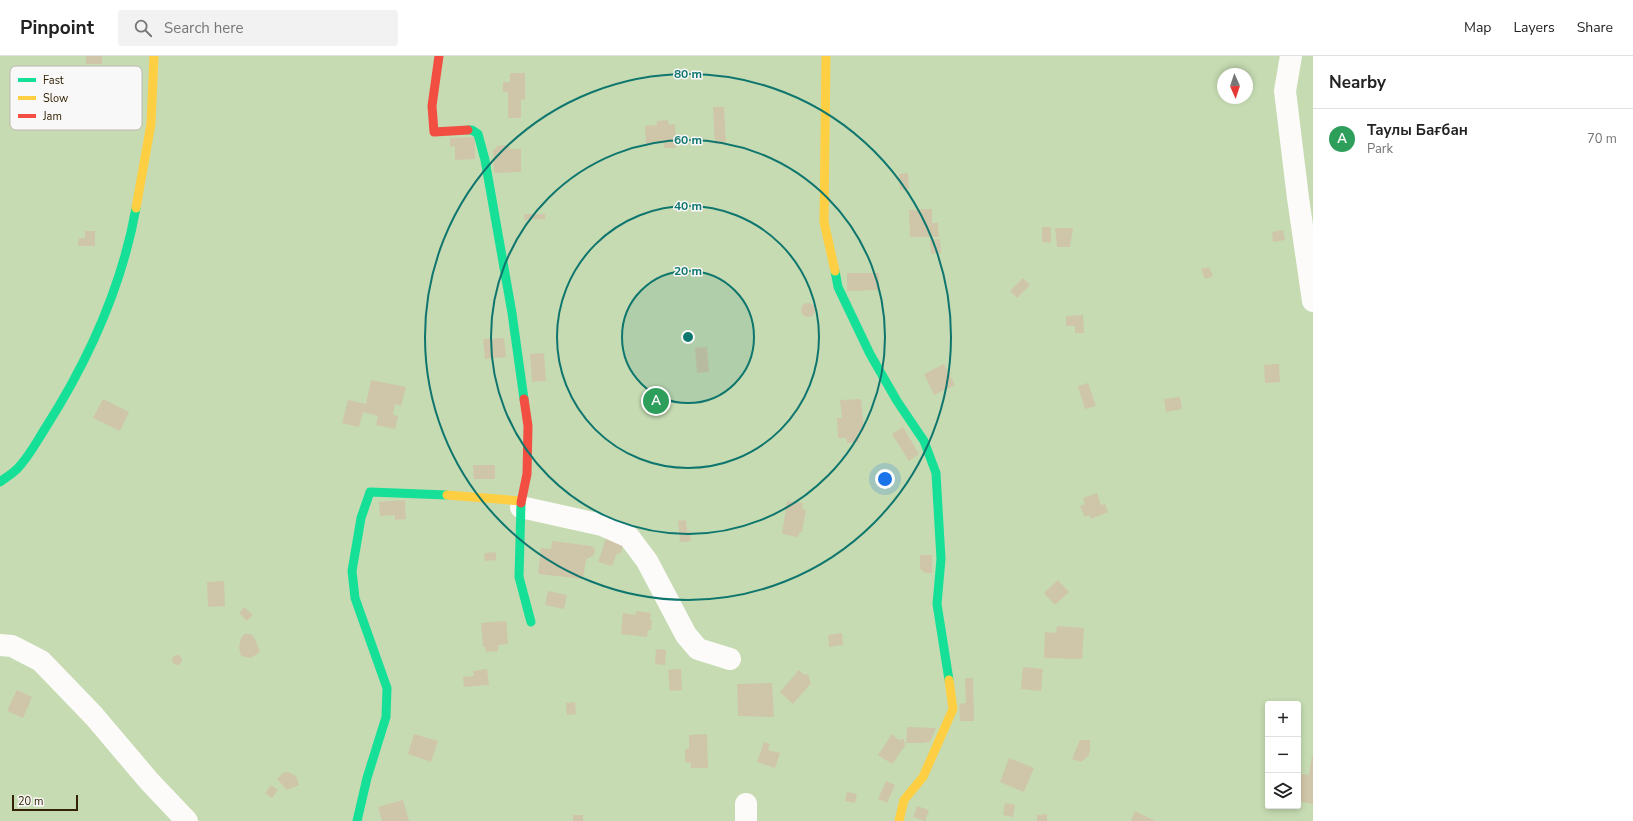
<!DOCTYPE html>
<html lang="en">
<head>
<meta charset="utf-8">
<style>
	body { margin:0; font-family:"Nunito Sans",sans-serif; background:#f2f2f2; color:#222 }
	.controls { position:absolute; right:12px; bottom:12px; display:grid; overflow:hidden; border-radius:4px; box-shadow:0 2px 6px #0003 }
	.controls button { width:36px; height:36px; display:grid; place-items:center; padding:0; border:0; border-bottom:1px solid #e0e0e0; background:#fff; color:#222; font:20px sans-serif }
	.compass { position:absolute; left:1217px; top:12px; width:36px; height:36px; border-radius:50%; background:#fff; box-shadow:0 2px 6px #0003; rotate:177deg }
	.scale { position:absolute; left:12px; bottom:10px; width:66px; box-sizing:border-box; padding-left:4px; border:2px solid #332203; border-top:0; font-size:11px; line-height:14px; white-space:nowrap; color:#332203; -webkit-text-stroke:3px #f8f8f8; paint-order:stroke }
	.you { position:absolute; left:885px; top:423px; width:14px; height:14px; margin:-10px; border:3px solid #fff; border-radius:50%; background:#1a73e8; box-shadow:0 0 0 6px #1a73e833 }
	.badge { display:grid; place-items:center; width:26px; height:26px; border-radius:50%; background:#0f766e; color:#fff; font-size:13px; font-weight:700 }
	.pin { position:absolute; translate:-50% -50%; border:2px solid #fff; box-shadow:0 1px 4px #0006 }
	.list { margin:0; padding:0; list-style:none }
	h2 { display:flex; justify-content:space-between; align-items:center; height:52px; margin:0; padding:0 16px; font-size:17px }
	h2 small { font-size:13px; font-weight:400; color:#767676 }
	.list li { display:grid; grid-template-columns:26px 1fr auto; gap:12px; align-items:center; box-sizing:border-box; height:60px; padding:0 16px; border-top:1px solid #e0e0e0 }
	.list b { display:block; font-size:15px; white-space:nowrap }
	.list p { margin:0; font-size:13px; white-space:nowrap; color:#767676 }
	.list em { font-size:13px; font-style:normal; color:#767676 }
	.icon { flex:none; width:22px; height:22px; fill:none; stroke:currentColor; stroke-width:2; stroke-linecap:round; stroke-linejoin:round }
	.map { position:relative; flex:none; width:1313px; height:765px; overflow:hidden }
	header { display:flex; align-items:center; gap:24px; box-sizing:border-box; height:56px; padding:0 20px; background:#fff; border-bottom:1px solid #e0e0e0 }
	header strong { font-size:19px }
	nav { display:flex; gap:22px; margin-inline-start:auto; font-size:14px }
	.search { width:280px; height:36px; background:#f2f2f2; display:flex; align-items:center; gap:10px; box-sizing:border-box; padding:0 14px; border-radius:4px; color:#767676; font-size:15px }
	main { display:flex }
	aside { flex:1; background:#fff }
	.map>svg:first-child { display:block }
</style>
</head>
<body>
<header>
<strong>Pinpoint</strong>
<div class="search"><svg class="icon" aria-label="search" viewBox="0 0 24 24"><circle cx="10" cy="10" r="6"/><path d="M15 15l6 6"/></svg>Search here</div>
<nav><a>Map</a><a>Layers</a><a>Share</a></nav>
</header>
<main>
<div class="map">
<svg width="1313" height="765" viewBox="0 0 1313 765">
	<rect width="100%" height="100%" fill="#f0e6d8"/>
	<path fill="#c6dbb2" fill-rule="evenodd" d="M0 0H1313V765H0ZM1223 18H1247V42H1223ZM1268 648H1298V750H1268Z"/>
	<g fill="#cfc6a9">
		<rect x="86" y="0" width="16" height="8"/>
		<polygon points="510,17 525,17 525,44 521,43 521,62 508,62 508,36 503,36 503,26 510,26"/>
		<polygon points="713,51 724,51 726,88 715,88"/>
		<polygon points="668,64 669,69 675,68 676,92 664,92 664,87 646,88 645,70 657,69 657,65"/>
		<polygon points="475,81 475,103 455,104 455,90 450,91 450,82"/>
		<polygon points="509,89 509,93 521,93 521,116 494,117 493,93 497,93 496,90"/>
		<polygon points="908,117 909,133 900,134 899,118"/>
		<polygon points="932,153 932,167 938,167 939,181 910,181 909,154"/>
		<polygon points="524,158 545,158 545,163 524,164"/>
		<polygon points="1042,171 1051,171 1051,187 1042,186"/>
		<polygon points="1055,172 1073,172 1070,191 1057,191"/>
		<polygon points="1283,174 1285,184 1273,186 1272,176"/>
		<polygon points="85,175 95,175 95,190 78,190 79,182 85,182"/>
		<polygon points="940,183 941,197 931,198 930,184"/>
		<polygon points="1209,211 1213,220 1205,223 1201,213"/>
		<polygon points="847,217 879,217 879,234 847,235"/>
		<polygon points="1023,222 1030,229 1017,242 1010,235"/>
		<circle cx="808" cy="254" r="7"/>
		<polygon points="1083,259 1084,277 1075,277 1075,270 1066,270 1066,260"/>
		<polygon points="504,282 506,301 485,303 483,283"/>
		<polygon points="707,291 709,316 697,317 695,292"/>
		<polygon points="544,297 546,325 532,326 530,298"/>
		<polygon points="944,308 955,329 934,339 924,318"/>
		<polygon points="1279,308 1280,326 1265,327 1264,309"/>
		<polygon points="371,324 406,331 401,350 395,348 393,359 398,360 395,373 376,369 378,360 363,356 359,371 342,367 348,344 366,348"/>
		<polygon points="1088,327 1096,350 1085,353 1078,330"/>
		<polygon points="1180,341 1182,353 1166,356 1164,343"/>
		<polygon points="103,343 129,356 120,375 93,362"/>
		<polygon points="861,343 864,375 858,376 859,386 847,387 846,382 838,382 837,362 842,362 840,344"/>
		<polygon points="903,371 919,398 909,405 892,378"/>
		<polygon points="473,409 495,409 495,423 474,423"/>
		<polygon points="1097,437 1101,449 1105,448 1108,456 1091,463 1089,459 1085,461 1080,450 1085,448 1083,442"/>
		<polygon points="405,444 406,463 395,464 395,459 380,460 379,446"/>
		<polygon points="787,445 803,447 802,453 806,454 802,476 800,476 798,481 782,478"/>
		<polygon points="686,464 687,475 690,475 691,485 680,486 678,465"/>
		<polygon points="608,476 626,482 620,498 617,497 612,510 598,506"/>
		<polygon points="552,485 591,490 594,492 595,495 593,500 586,503 583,523 538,518 541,492 551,493"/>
		<polygon points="496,496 496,504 485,505 484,497"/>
		<polygon points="920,499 932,499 932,517 925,517 920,513"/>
		<polygon points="1058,524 1069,536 1055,549 1044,537"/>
		<polygon points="224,525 225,550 208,551 207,526"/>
		<polygon points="548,535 567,539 564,553 545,549"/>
		<polygon points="244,551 253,559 247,565 239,557"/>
		<polygon points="636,555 651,557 650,564 652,564 651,574 648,574 647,581 621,578 623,557 636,559"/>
		<polygon points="506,565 508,588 498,589 498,595 486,596 485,591 483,591 481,567"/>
		<polygon points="1057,570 1084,572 1082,603 1044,602 1045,576 1056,577"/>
		<polygon points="842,577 843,589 829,591 828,579"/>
		<polygon points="244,578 251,578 255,583 260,596 251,602 241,600 239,592 241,582"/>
		<polygon points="656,593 666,594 665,609 655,608"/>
		<circle cx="177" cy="604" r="5"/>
		<polygon points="1023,611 1043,613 1041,635 1021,633"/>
		<polygon points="487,613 489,629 464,631 463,621 474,620 473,615"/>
		<polygon points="681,613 682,634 670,635 668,614"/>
		<polygon points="799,614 803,618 808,619 811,627 793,648 780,636"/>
		<polygon points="965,622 973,622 974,665 960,665 959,648 966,647"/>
		<polygon points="772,627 774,661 738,660 737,628"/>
		<polygon points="17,634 32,641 23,662 7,655"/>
		<polygon points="575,646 576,658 567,659 566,647"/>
		<polygon points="907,671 936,672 930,686 923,687 906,687"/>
		<polygon points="414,678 438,685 431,706 408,698"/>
		<polygon points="707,678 708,712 691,712 691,707 685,706 685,693 689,693 689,679"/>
		<polygon points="892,678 899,684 904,683 905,690 892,708 878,699"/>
		<polygon points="1080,684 1090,684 1090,695 1088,700 1081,706 1072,703"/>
		<polygon points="764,686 770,688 768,694 780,697 775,712 757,706"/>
		<polygon points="1312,699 1313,699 1313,748 1298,745 1301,718 1309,719"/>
		<polygon points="1009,702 1034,712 1024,736 1000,726"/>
		<polygon points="288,716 296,720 299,729 287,734 277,723 283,717"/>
		<polygon points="886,725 895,729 887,747 878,743"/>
		<polygon points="271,729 278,734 272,742 265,737"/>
		<polygon points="847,736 857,738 855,747 845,745"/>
		<polygon points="403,744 409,765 382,765 378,751"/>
		<polygon points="1005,747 1015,749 1013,761 1003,759"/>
		<polygon points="917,750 929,754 925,765 913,761"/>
		<polygon points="1135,755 1155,765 1131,765"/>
		<polygon points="1047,758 1047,765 1037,765 1037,759"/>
		<rect x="573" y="759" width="10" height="6"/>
	</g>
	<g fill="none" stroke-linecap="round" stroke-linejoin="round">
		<g stroke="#fdfbf9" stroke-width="22">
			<polyline points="1291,0 1285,35 1298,142 1313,245"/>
			<polyline points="521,451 602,469 629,481 647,505 686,579 698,593 730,603"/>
			<polyline points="0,589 12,590 41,605 94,660 149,725 187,765"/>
			<polyline points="746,765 746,748"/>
		</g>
		<g stroke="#16e098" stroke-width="9">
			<polyline points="468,74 472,74 478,78 485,104 512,257 524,343"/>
			<polyline points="835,215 838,231 870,298 897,345 924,385 936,417 941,503 937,548 949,624"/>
			<path d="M0 426C5 422 12 418 17 413 29 401 37 385 46 371 88 305 122 230 136 152"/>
			<polyline points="521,447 519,521 531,566"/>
			<polyline points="357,765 367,722 386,661 387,632 355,542 352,515 361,462 370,436 447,439"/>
		</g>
		<g stroke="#ffcf43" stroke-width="9">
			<polyline points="826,0 824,166 835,215"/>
			<polyline points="136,152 151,68 154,0"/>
			<polyline points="447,439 521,445"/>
			<polyline points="899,765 904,744 923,721 953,653 949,624"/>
		</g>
		<g stroke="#f24e42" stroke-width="9">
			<polyline points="439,0 432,50 434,76 468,74"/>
			<polyline points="521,447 527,418 528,370 524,343"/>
		</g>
	</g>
	<circle cx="688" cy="281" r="66" fill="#0f766e" fill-opacity=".12"/>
	<g fill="none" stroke="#0f766e" stroke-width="2">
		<circle cx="688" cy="281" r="66"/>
		<circle cx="688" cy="281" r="131"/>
		<circle cx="688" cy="281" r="197"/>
		<circle cx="688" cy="281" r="263"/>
	</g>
	<rect x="10" y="10" width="132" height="64" rx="6" fill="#f8f8f8" stroke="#bdb8ae" stroke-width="1"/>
	<rect x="18" y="22" width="18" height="4" fill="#16e098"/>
	<rect x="18" y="40" width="18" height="4" fill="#ffcf43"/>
	<rect x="18" y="58" width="18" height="4" fill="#f24e42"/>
	<g font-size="11" fill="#332203">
		<text x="43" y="28">Fast</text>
		<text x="43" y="46">Slow</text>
		<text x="43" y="64">Jam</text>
	</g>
	<circle cx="688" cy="281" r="6" fill="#0f766e" stroke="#f8f8f8" stroke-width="2"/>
	<g font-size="12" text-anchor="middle" font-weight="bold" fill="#0f766e" stroke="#f8f8f8" stroke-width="3" stroke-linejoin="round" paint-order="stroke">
		<text x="688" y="22">80 m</text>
		<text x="688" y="88">60 m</text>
		<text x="688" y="154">40 m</text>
		<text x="688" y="219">20 m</text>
	</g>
</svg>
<div class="controls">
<button>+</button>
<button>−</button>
<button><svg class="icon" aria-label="layers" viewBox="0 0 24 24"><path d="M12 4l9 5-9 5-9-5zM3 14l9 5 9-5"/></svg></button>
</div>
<svg class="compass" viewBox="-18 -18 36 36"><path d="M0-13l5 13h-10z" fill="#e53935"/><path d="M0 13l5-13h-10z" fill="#767676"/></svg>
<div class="scale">20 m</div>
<div class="you"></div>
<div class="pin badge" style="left:656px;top:345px;background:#2e9e5b">A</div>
</div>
<aside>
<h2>Nearby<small></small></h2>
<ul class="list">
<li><span class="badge" style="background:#2e9e5b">A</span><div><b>Таулы Бағбан</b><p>Park</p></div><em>70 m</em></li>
</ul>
</aside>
</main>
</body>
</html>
